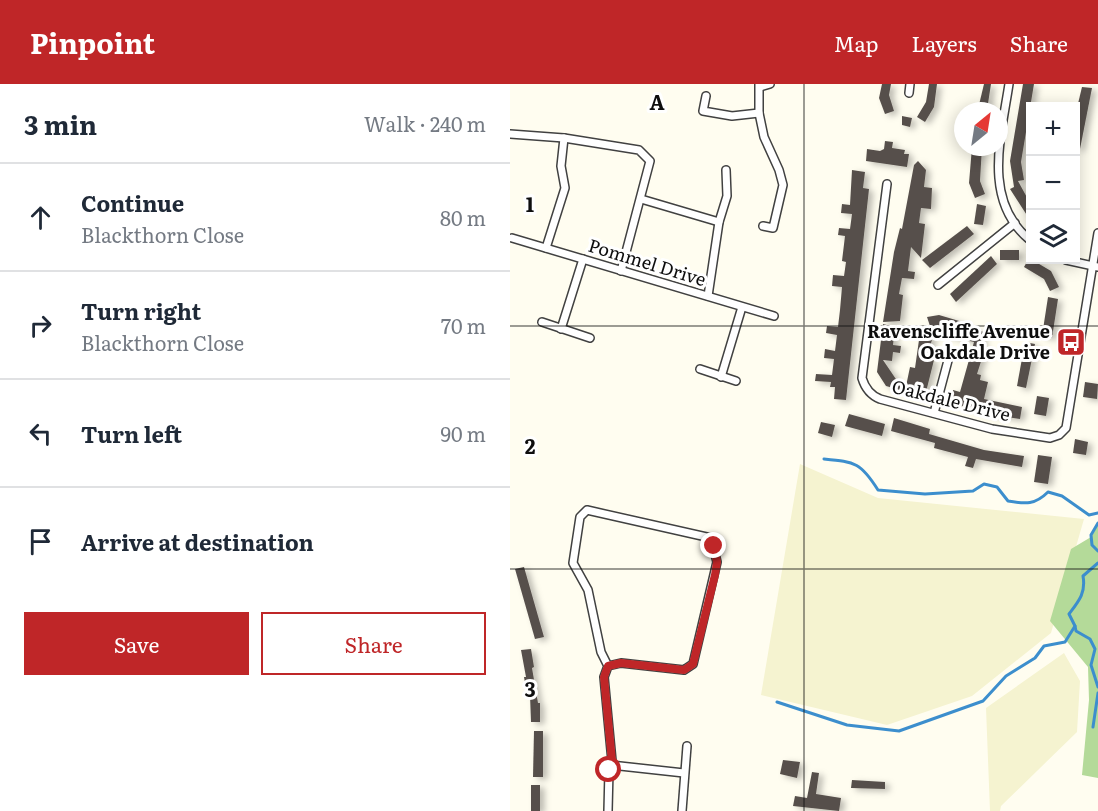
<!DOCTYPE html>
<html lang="en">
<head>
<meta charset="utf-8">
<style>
	body { margin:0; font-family:Literata,serif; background:#f2f2f3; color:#1f2937 }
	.controls { position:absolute; right:18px; top:18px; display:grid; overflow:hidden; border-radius:0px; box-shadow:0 3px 15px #0003 }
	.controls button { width:54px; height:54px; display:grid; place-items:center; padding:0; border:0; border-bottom:2px solid #e0e1e3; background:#fff; color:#1f2937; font:30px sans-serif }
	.compass { position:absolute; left:444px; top:18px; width:54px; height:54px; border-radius:50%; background:#fff; box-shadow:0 3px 15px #0003; rotate:30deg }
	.stop { position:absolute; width:18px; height:18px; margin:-14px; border:4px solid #bf2628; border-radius:50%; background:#fff }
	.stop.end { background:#bf2628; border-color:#fff; box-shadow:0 2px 6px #0008 }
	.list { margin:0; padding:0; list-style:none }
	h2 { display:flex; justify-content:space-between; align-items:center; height:78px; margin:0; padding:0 24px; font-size:26px }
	h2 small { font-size:20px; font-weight:400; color:#747a83 }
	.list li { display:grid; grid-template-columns:39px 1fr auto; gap:18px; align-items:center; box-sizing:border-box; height:108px; padding:0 24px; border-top:2px solid #e0e1e3 }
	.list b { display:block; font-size:22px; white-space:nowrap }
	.list p { margin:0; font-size:20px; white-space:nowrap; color:#747a83 }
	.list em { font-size:20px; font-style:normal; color:#747a83 }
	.actions { display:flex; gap:12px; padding:18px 24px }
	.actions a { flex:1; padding:14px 0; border:2px solid #bf2628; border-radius:0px; text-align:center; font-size:21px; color:#bf2628 }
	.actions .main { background:#bf2628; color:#fff }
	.icon { flex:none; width:33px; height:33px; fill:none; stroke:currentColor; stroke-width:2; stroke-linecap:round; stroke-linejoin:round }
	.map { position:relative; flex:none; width:588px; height:727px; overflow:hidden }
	header { display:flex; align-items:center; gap:36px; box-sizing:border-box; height:84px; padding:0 30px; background:#bf2628; color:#fff }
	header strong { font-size:28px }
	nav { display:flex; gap:33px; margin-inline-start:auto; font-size:21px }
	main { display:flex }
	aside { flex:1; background:#fff }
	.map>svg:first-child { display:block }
</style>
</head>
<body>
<header>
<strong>Pinpoint</strong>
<nav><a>Map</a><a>Layers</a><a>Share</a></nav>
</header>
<main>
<aside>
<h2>3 min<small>Walk · 240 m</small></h2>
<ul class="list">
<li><svg class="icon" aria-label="ahead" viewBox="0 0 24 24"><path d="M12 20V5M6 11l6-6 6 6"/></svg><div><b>Continue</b><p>Blackthorn Close</p></div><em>80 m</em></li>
<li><svg class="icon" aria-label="right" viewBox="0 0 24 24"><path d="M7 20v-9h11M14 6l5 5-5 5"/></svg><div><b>Turn right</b><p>Blackthorn Close</p></div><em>70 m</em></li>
<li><svg class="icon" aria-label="left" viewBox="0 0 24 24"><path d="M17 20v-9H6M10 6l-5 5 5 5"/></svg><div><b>Turn left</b></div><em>90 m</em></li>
<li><svg class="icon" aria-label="arrive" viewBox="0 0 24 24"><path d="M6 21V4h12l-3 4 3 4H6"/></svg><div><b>Arrive at destination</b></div></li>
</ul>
<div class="actions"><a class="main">Save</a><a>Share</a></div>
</aside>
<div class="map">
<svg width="588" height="727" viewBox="0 0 588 727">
	<defs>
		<filter id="shadow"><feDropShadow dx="4.5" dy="2.5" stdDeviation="3" flood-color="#0004"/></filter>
	</defs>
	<rect width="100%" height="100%" fill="#fffdf0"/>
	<g fill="#f5f3d0">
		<polygon points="290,380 368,414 574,435 541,549 462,612 377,641 251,611"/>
		<polygon points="554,569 570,597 567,648 491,722 490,727 480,727 476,624"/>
	</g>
	<polygon fill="#b4da99" points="588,441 588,694 572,691 579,616 578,583 540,537 561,465 581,453"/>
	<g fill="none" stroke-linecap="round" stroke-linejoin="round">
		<g stroke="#3c8ecd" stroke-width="3">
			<path d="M314 375C346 378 351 379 368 406L415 410 463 407 474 400 487 403 498 417C516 420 525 421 538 408L552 412 579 431 588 429"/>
			<polyline points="588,439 581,451 582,461 588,467"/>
			<polyline points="565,542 566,547 580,555 585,565 581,581 588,603"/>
			<path d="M267 618 337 641 389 647 473 617 496 592 525 574 534 562 555 558 565 542 559 530C569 517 576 509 573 492L588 479"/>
			<polyline points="583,643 588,609"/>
		</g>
	</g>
	<g fill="#57504b" filter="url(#shadow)">
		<polygon points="372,0 381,0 379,11 384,27 375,30 369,14"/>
		<polygon points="419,0 427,0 424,23 415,38 407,33 416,18"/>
		<polygon points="474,0 481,0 477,26 468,25"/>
		<polygon points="513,0 524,0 511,78 514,96 508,97 520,119 520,136 500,105 504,103 500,77"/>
		<polygon points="572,3 582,4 570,65 566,65 566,28"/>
		<polygon points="392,32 402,34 400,43 392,41"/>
		<polygon points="375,57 383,58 382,64 395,66 394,70 399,70 397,83 356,77 357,65 370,67 374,65"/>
		<polygon points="462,63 472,63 470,97 475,110 465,114 459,99"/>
		<polygon points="408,77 416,86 414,103 422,104 421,125 411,124 409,139 415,140 411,174 401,163 398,187 405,188 404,195 392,194 389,210 393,211 390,237 373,238 384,168 390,144 392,145 404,81"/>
		<polygon points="342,86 355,88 353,104 359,105 336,316 324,315 325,303 320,303 321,298 305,297 306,290 322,291 324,275 314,274 315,265 325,267 327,251 316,249 317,242 328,243 330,226 332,203 322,202 323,191 334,192 336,178 332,177 335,152 328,151 329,144 340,145 342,130 331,129 332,120 340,121"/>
		<polygon points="467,120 476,122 473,141 464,140"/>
		<polygon points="457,142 464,150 420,184 412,176"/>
		<rect x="490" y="166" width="19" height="10"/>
		<polygon points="481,172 487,180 446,218 440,210"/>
		<polygon points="519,174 541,187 549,203 540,207 534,195 514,183"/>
		<polygon points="538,213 548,215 542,254 532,252"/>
		<polygon points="429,231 456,239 455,243 474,248 471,257 475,265 467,290 471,291 470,296 478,298 474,315 512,323 510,335 483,331 440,318 443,306 450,308 464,258 422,248 417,233"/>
		<polygon points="373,240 385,243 383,261 391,262 390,269 383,268 382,277 373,276 394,307 376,302 367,288"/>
		<polygon points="410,249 423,252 417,274 424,276 415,312 395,307 400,283 405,284"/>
		<polygon points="515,258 525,260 516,304 507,302"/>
		<polygon points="575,298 588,300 587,315 573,313"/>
		<polygon points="527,312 539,314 536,332 524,330"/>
		<polygon points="339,330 375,340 372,352 335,342"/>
		<polygon points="384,334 420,345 419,350 474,366 514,372 512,383 466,375 463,384 455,382 458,373 424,364 425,359 381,347"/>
		<polygon points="311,338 325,341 322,353 308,349"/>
		<polygon points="565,355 578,358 576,371 563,369"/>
		<polygon points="528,371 542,373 538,400 524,398"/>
		<polygon points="14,483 34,553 25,555 5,485"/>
		<polygon points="21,565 24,583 22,584 28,619 30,619 30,638 21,638 20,611 17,611 14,593 16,593 11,566"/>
		<polygon points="24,647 33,647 33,693 23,693"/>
		<polygon points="273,676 290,678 287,694 270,690"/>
		<polygon points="302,688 309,689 306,710 331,714 329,727 283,722 285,712 297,714"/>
		<polygon points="342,696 375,698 375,705 341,704"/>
		<rect x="21" y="701" width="9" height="26"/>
	</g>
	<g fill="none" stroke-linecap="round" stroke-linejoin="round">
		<g stroke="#414141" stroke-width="10">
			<g id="minor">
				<polyline points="249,0 249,29 254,53 269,86 273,101 263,144 253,142"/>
				<path d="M499 0C491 53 472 117 520 156"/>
				<polyline points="250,3 260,0"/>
				<polyline points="399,9 400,0"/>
				<polyline points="196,12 193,27 222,32 249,29"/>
				<polyline points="0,50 54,54 129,66 140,77 111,187"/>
				<path d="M377 100 352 294C355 304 360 311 370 315L482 345 540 354 549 351 556 344 588 149"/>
				<polyline points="131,115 209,138"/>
				<polyline points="2,154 264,232"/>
				<polyline points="36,164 55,104 51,82 54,54"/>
				<polyline points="556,176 588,183"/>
				<polyline points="428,201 505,139"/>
				<polyline points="198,212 209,138 217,112 216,86"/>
				<polyline points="32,238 80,254"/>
				<polyline points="51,245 73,175"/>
				<polyline points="190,285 226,297"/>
				<polyline points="211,293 232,223"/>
				<polyline points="424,329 440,269"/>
				<polyline points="101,681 174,689"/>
				<polyline points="98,727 99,686 102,677 94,593 98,582 111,579 174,586 183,580 207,478 201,454 77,426 70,433 63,479 78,506 91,568 98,582"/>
				<polyline points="172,727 177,662"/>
			</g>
		</g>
		<use href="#minor" stroke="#fff" stroke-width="7"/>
	</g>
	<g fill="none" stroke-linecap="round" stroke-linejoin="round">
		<polyline stroke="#bf2628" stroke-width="8" points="99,686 102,677 94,593 98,582 111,579 174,586 183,580 205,491 207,478 204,462"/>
	</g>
	<path fill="none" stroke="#0e0e0e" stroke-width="1.5" stroke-opacity="0.55" d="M294 0V727M0 242H588M0 485H588"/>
	<defs>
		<g id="bus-square" transform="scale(1.5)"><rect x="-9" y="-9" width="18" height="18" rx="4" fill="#bf2628" stroke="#fff"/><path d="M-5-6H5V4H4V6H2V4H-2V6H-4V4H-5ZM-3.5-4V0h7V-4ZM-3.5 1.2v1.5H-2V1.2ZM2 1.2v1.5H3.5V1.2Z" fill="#fff"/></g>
	</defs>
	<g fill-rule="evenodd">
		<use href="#bus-square" x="561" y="258"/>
	</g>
	<g text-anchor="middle" stroke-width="6" stroke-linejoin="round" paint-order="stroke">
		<g font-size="18" fill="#0e0e0e" stroke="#fff">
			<text transform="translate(137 179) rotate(17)" y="6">Pommel Drive</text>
			<text transform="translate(441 317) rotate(14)" y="6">Oakdale Drive</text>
		</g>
		<g font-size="18" font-weight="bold" fill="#0e0e0e" stroke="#fff" text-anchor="end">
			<text x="540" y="254">Ravenscliffe Avenue<tspan x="540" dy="21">Oakdale Drive</tspan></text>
		</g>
	</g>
	<g font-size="20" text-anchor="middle" font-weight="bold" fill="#0e0e0e" stroke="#fff" stroke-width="6" stroke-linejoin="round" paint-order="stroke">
		<text x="147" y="26">A</text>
		<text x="20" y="128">1</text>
		<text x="20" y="370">2</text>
		<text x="20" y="613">3</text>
	</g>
</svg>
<div class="controls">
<button>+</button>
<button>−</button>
<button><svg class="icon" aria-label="layers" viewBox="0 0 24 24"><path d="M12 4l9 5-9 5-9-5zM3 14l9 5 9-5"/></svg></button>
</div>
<svg class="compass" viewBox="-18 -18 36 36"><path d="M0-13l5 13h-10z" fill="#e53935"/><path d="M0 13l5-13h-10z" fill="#747a83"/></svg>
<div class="stop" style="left:99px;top:686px"></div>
<div class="stop end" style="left:204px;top:462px"></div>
</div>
</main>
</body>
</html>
